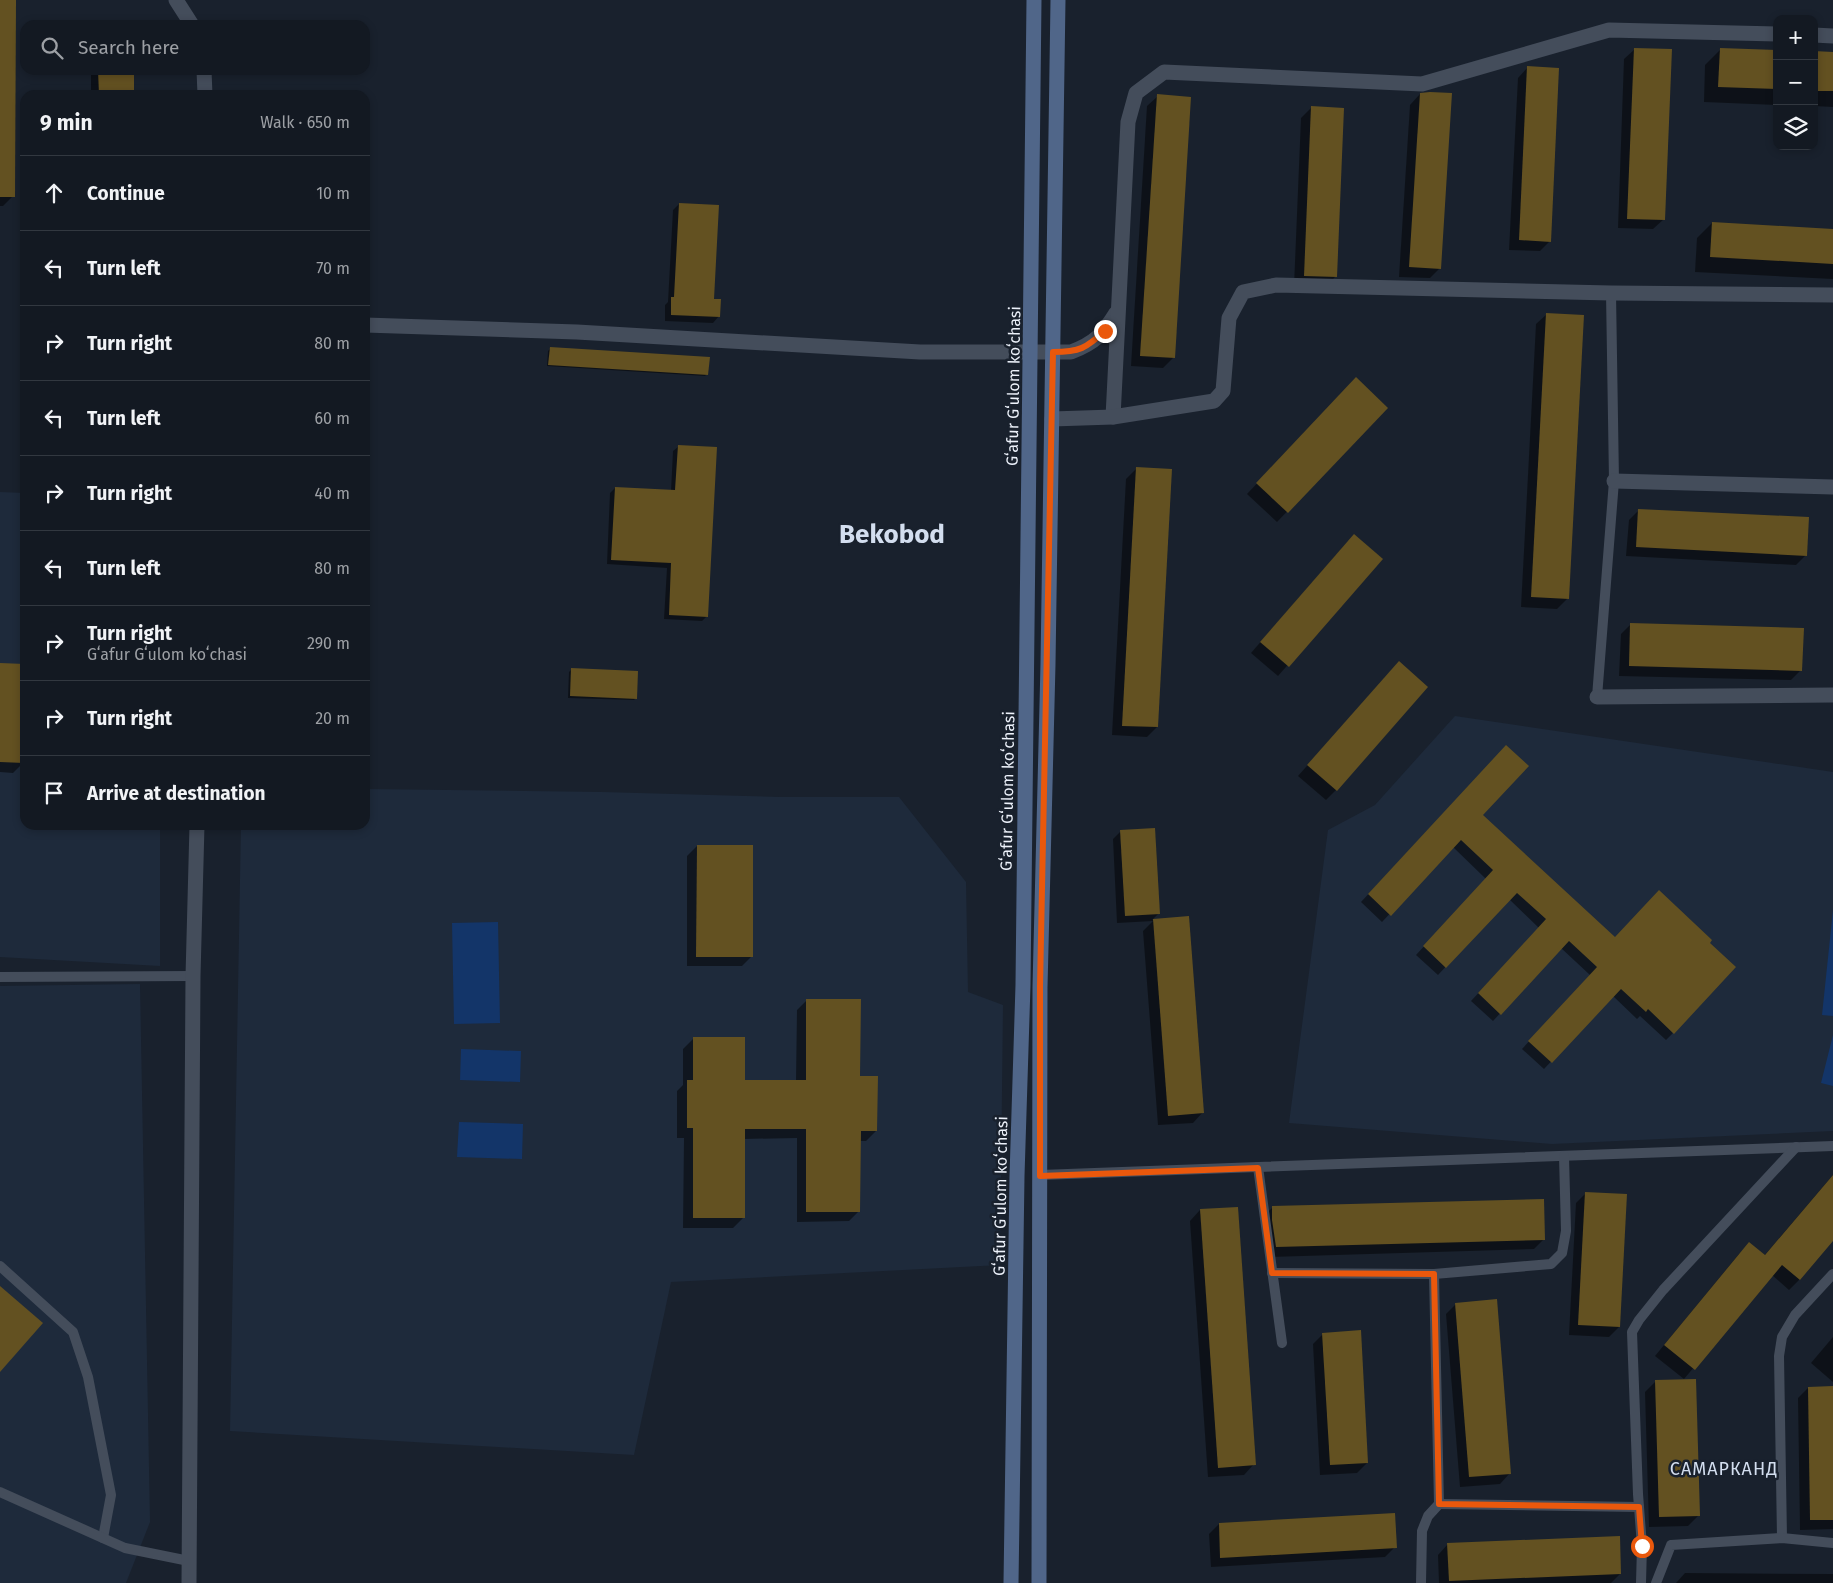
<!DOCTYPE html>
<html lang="en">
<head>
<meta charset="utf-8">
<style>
	body { margin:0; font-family:"Fira Sans",sans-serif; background:#1c222a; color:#f1f3f6 }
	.controls { position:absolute; right:15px; top:15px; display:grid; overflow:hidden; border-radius:10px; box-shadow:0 2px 8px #0003 }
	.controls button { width:45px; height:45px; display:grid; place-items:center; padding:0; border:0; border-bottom:1px solid #323840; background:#131922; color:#f1f3f6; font:25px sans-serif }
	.stop { position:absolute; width:15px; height:15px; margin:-11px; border:4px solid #ea580c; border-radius:50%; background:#fff }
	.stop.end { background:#ea580c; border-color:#fff; box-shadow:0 1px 5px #0008 }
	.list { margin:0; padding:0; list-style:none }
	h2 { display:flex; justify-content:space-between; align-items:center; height:65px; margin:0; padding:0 20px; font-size:21px }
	h2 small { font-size:16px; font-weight:400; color:#9da0a5 }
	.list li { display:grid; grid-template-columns:32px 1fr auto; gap:15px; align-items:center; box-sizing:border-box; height:75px; padding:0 20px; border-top:1px solid #323840 }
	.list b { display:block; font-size:19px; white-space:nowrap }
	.list p { margin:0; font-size:16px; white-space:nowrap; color:#9da0a5 }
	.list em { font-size:16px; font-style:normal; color:#9da0a5 }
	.icon { flex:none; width:28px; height:28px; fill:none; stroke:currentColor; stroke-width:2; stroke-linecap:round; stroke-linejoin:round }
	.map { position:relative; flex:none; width:1833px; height:1583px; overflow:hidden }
	.search { position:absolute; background:#131922; box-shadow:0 2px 8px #0003; left:20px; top:20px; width:350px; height:55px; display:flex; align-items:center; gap:12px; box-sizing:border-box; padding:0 18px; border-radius:15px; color:#9da0a5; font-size:19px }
	.panel { position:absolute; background:#131922; box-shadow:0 2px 8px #0003; left:20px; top:90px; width:350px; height:740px; border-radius:15px }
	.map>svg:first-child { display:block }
</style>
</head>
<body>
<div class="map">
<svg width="1833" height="1583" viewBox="0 0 1833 1583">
	<rect width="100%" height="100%" fill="#19212d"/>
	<g fill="#1e2a3b">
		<polygon points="0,492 25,493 25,825 160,825 160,966 0,957"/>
		<polygon points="1455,716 1833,772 1833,1131 1552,1144 1289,1123 1328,830 1375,805"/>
		<polygon points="365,789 602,792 780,797 899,797 966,882 968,992 1003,1005 1000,1265 671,1282 634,1455 230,1431 241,825 365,825"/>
		<polygon points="140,984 150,1522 126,1583 0,1583 0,986"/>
	</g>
	<g fill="#133569">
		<polygon points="1833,910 1833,1016 1822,1015"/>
		<polygon points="498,922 500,1023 454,1024 452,923"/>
		<polygon points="1833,1035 1833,1086 1821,1083"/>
		<polygon points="461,1049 521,1051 520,1082 460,1080"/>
		<polygon points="459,1122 523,1124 522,1159 457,1157"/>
	</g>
	<g fill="#0007">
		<polygon points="0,0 14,0 13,196 3,206 0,206"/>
		<polygon points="1635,49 1664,219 1653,229 1618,228 1624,59"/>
		<polygon points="1721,49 1777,51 1777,105 1704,102 1705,65"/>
		<polygon points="1814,53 1833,53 1833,107 1814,106"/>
		<polygon points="1528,67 1550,241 1540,251 1509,250 1518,78"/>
		<rect x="91" y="70" width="42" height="25"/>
		<polygon points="1420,94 1440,268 1430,278 1399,277 1410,105"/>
		<polygon points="1158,96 1173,358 1163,368 1131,366 1147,106"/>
		<polygon points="1311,108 1335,277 1325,287 1294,286 1301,118"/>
		<polygon points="679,204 719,316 713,323 665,321 665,305 668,302 673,210"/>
		<polygon points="1712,223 1833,230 1833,279 1695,272 1697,238"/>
		<polygon points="1547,314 1568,598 1557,609 1521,607 1536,324"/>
		<polygon points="550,349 707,374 705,376 547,366 548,351"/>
		<polygon points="1346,389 1386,408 1277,522 1247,494"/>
		<polygon points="678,447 707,616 702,621 664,619 667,568 607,564 610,493 615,488 671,491 673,451"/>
		<polygon points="1136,469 1157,727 1147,737 1112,735 1126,479"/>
		<polygon points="1639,510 1806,555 1796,565 1626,556 1629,520"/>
		<polygon points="1344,546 1381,559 1278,676 1251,653"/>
		<polygon points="1631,624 1801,670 1791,680 1619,676 1621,634"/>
		<polygon points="1399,662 1336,790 1326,800 1298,776"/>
		<polygon points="0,665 25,666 25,730 23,763 13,773 0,772"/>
		<polygon points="571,670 636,698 634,700 568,698 569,672"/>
		<polygon points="1499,754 1481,815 1673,1033 1666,1040 1640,1016 1637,1019 1613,996 1544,1069 1522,1049 1590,975 1561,948 1493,1021 1471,1001 1539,928 1509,899 1438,975 1416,955 1486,879 1453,847 1382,922 1361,902"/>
		<polygon points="1120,832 1159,913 1152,920 1188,917 1203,1112 1193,1123 1158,1125 1143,931 1153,921 1117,923 1113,839"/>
		<polygon points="697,846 752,956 742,966 687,966 687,856"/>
		<polygon points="807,1000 859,1077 876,1131 866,1141 859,1141 859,1211 849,1221 797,1222 797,1138 744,1139 743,1218 733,1228 683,1228 684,1138 677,1138 677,1091 683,1085 683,1049 694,1038 744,1082 796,1081 797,1010"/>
		<polygon points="1833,1175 1833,1239 1799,1280 1789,1290 1772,1275 1684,1379 1655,1356 1739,1254 1749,1244 1764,1256"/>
		<polygon points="1586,1193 1619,1327 1609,1337 1569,1335 1576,1203"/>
		<polygon points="1272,1208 1544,1239 1534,1249 1266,1257 1262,1218"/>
		<polygon points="1200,1210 1254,1464 1244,1475 1208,1477 1190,1221"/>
		<polygon points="1456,1304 1510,1473 1500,1484 1460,1487 1446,1314"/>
		<polygon points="1323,1334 1367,1463 1357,1473 1320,1475 1313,1344"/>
		<polygon points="1833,1337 1833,1382 1811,1363"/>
		<polygon points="1655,1382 1698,1516 1688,1526 1649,1527 1645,1392"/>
		<polygon points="1833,1387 1833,1529 1800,1530 1798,1398 1808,1388"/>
		<polygon points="1219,1524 1395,1547 1385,1557 1211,1567 1209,1534"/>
		<polygon points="1448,1544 1620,1574 1611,1583 1439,1583 1438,1555"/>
		<polygon points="1685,1573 1833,1574 1833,1583 1676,1583"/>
	</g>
	<g fill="#635121">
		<polygon points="0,0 16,0 15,197 0,197"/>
		<polygon points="1634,48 1672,49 1665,220 1627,219"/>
		<polygon points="1720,48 1777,50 1777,89 1718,87"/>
		<polygon points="1814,51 1833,52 1833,91 1814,91"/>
		<polygon points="1527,66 1559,68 1551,242 1519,240"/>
		<polygon points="98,70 134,70 134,95 99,95"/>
		<polygon points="1430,92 1452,93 1441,269 1409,267 1420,93"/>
		<polygon points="1157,94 1191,97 1175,358 1140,356"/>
		<polygon points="1311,106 1344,108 1337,277 1304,276"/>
		<polygon points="679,203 719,205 714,299 721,299 720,317 671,315 671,297 674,297"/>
		<polygon points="1712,222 1833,229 1833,264 1710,257"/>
		<polygon points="1546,313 1584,315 1569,599 1531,597"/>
		<polygon points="550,347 710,357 708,375 548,365"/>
		<polygon points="1356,377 1388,408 1288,513 1256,483"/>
		<polygon points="678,445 717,447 708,617 669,615 671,563 611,560 615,487 675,490"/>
		<polygon points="1136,467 1172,469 1158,727 1122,726"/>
		<polygon points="1638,509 1809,517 1807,556 1636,547"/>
		<polygon points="1354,534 1383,559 1289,667 1260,642"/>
		<polygon points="1630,623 1804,628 1802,671 1629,666"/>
		<polygon points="1399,661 1428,687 1337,791 1307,765"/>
		<polygon points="0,663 25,664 24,763 0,762"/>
		<polygon points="571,668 638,671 637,699 570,696"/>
		<polygon points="1506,745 1529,766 1483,815 1615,937 1659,890 1712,940 1710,943 1736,967 1674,1034 1648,1009 1646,1012 1621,989 1552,1063 1528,1041 1597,967 1569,941 1501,1015 1478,993 1546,919 1517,893 1446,968 1423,946 1493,870 1461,840 1391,916 1368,894"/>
		<polygon points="1155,828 1160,914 1125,916 1120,830"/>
		<polygon points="697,845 753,845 753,957 696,957"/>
		<polygon points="1189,916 1204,1113 1168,1116 1153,919"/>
		<polygon points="806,999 861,999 860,1076 878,1076 877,1131 861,1131 860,1212 806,1212 806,1129 745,1129 745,1218 693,1218 693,1128 687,1128 687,1080 693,1080 693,1037 745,1037 745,1080 806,1080"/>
		<polygon points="1833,1175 1833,1241 1800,1280 1782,1265 1695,1370 1664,1345 1749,1242 1765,1255"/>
		<polygon points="1585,1192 1627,1194 1620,1327 1578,1325"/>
		<polygon points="1544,1199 1545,1240 1276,1247 1272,1220 1272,1206"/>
		<polygon points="1238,1207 1256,1465 1218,1468 1200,1209"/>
		<polygon points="0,1286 43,1323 0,1372"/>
		<polygon points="1497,1299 1511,1474 1469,1477 1455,1303"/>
		<polygon points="1361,1330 1368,1463 1330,1465 1322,1333"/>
		<polygon points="1696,1379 1700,1516 1659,1517 1655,1380"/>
		<polygon points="1833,1386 1833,1520 1810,1520 1808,1387"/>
		<polygon points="1395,1513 1397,1548 1220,1558 1219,1523"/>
		<polygon points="1620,1536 1621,1574 1449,1581 1447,1543"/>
	</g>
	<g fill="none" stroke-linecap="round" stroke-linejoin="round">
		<g stroke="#444d5b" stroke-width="10">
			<polyline points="1597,697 1614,481 1611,293"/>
			<polyline points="0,977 193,976"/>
			<polyline points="1258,1167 1282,1343"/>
			<polyline points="1040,1175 1833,1146"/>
			<polyline points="0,1266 73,1332 88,1377 111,1495 103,1538"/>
			<polyline points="1272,1273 1434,1274 1551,1264 1562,1253 1566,1231 1564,1156"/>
			<polyline points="0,1492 125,1548 189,1561"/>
			<polyline points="1439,1504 1639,1507"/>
			<polyline points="1782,1538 1779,1356 1782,1337 1795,1315 1833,1274"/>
			<polyline points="1421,1583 1422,1531 1428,1516 1439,1504 1434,1274"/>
			<polyline points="1641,1583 1642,1546 1638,1494 1632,1332 1639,1320 1663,1290 1796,1147"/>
			<polyline points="1656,1583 1671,1545 1782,1538 1833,1543"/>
		</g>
		<g stroke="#444d5b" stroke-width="15">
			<polyline points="176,0 192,25"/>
			<polyline points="1814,35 1833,36"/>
			<polyline points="204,70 205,95"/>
			<path d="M365 325 577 332 920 352H1071C1095 343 1103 334 1116 313"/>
			<polyline points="1113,417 1128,122 1136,93 1164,72 1422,84 1609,30 1777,34"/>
			<polyline points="1052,419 1113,417 1214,401 1223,391 1229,318 1243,292 1276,285 1611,293 1833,295"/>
			<polyline points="1614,481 1833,487"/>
			<polyline points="1597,697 1833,695"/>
			<polyline points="189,1583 193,976 197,825"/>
		</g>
		<g stroke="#506689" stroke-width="15">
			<polyline points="1011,1583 1017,1176 1023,985 1034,0"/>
			<polyline points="1039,1583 1040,987 1048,664 1058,0"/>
		</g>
	</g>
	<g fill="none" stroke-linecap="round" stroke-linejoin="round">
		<path stroke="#ea580c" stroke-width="6" d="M1105 331C1086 348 1080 352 1053 352L1040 986V1176L1258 1168 1272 1273 1434 1274 1439 1504 1639 1507 1642 1546"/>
	</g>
	<g text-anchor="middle" stroke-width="5" stroke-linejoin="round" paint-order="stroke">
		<g font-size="16" fill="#edf2fb" stroke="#19212d">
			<text transform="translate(1013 386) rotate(-89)" y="6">Gʻafur Gʻulom koʻchasi</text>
			<text transform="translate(1007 791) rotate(-89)" y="6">Gʻafur Gʻulom koʻchasi</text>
			<text transform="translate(1000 1196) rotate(-89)" y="6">Gʻafur Gʻulom koʻchasi</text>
		</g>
		<g font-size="18" letter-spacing="1" fill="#d3deef" stroke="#19212d">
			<text x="1724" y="1475">САМАРКАНД</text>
		</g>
		<g font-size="26" font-weight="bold" fill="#d3deef" stroke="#19212d">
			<text x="892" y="543">Bekobod</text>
		</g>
	</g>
</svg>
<div class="controls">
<button>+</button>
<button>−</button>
<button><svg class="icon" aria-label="layers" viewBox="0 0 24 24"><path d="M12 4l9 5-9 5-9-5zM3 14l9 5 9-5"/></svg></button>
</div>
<div class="stop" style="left:1642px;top:1546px"></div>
<div class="stop end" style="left:1105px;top:331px"></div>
<div class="search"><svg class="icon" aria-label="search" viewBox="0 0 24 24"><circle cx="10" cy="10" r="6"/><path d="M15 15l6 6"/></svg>Search here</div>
<section class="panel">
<h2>9 min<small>Walk · 650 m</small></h2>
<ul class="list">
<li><svg class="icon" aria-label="ahead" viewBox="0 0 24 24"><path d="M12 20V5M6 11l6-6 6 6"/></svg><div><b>Continue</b></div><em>10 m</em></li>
<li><svg class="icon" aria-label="left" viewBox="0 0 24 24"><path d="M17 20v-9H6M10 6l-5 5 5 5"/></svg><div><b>Turn left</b></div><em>70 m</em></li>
<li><svg class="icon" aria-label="right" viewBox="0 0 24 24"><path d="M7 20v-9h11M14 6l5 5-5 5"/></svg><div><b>Turn right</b></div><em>80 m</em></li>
<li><svg class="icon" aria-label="left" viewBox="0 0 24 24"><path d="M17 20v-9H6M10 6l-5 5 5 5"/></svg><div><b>Turn left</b></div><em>60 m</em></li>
<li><svg class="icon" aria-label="right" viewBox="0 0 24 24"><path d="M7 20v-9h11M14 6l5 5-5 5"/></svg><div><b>Turn right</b></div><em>40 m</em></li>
<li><svg class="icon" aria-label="left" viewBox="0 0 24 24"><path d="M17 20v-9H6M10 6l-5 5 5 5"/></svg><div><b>Turn left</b></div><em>80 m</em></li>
<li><svg class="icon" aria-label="right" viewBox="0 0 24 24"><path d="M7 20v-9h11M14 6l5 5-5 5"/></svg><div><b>Turn right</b><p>Gʻafur Gʻulom koʻchasi</p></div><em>290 m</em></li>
<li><svg class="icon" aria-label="right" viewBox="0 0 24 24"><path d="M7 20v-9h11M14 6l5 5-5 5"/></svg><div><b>Turn right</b></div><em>20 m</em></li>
<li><svg class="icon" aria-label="arrive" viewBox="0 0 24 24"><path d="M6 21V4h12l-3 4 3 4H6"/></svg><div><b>Arrive at destination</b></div></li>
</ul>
</section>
</div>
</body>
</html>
